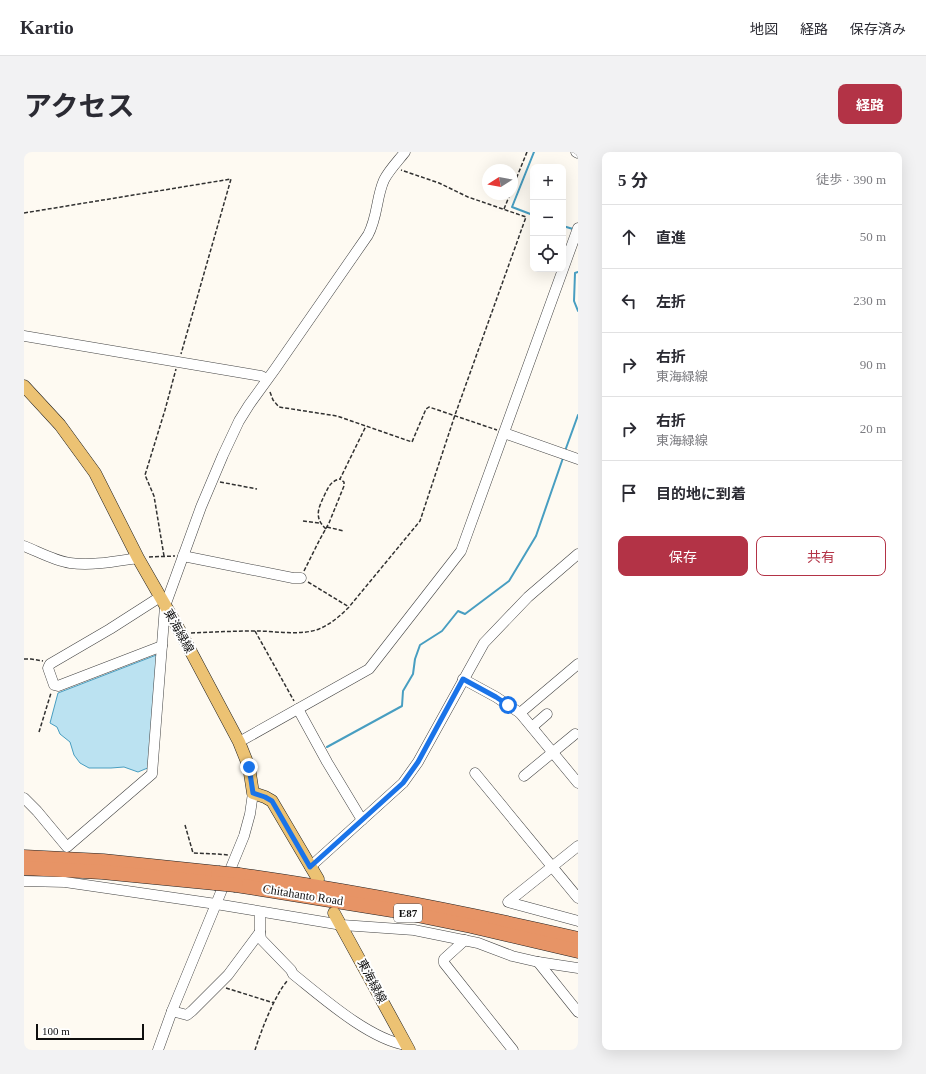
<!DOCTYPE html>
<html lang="ja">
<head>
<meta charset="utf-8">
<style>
	body { margin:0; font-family:"Times New Roman","Noto Sans JP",serif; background:#f2f2f3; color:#2b2b33 }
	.controls { position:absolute; right:12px; top:12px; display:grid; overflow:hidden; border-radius:8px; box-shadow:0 4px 16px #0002 }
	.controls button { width:36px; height:36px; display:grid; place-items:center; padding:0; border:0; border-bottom:1px solid #e1e1e2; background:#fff; color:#2b2b33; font:20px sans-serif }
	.compass { position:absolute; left:458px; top:12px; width:36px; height:36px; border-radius:50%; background:#fff; box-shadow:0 4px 16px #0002; rotate:259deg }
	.scale { position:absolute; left:12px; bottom:10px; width:108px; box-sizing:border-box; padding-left:4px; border:2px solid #0f0f0f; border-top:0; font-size:11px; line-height:14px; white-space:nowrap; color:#0f0f0f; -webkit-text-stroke:3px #fff; paint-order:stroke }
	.stop { position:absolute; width:12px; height:12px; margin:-9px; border:3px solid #1a73e8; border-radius:50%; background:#fff }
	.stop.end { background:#1a73e8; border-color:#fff; box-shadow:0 1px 4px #0008 }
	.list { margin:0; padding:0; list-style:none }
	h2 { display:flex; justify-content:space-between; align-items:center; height:52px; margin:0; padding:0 16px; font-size:17px }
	h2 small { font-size:13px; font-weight:400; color:#7c7c81 }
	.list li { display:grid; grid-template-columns:26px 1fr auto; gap:12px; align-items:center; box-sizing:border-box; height:64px; padding:0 16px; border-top:1px solid #e1e1e2 }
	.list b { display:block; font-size:15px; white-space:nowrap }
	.list p { margin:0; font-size:13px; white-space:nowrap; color:#7c7c81 }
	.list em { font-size:13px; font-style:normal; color:#7c7c81 }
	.actions { display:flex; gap:8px; padding:12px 16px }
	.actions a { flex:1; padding:9px 0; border:1px solid #b33346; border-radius:8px; text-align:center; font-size:14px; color:#b33346 }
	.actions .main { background:#b33346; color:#fff }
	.icon { flex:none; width:22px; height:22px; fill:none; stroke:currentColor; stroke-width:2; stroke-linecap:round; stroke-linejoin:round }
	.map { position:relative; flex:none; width:554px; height:898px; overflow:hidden; border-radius:8px }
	header { display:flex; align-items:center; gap:24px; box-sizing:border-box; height:56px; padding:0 20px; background:#fff; border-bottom:1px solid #e1e1e2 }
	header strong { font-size:19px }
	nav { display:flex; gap:22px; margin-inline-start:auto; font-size:14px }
	.intro { display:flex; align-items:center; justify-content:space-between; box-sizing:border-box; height:96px; padding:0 24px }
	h1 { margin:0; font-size:28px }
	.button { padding:10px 18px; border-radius:8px; background:#b33346; color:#fff; font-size:14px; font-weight:700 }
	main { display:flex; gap:24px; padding:0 24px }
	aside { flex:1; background:#fff; border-radius:8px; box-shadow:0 4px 16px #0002 }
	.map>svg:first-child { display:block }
</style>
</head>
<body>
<header>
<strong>Kartio</strong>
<nav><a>地図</a><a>経路</a><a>保存済み</a></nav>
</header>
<div class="intro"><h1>アクセス</h1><a class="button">経路</a></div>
<main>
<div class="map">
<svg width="554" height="898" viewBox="0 0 554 898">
	<rect width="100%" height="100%" fill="#fefaf2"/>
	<polygon fill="#bbe2f1" stroke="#489ec1" points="135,502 126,615 114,620 100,615 87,616 65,616 56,611 50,603 46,590 36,582 33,575 26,571 34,541"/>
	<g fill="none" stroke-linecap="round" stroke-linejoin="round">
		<g stroke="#489ec1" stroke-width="2">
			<polyline points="509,63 488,55 510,0"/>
			<polyline points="539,74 549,77"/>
			<polyline points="554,120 551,121 550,149 554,159"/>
			<polyline points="541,299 554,263"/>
			<polyline points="303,595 378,554 379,539 389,522 391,507 396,493 418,479 434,459 441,462 485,429 512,384 539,306"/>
		</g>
		<g stroke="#424242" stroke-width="11">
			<g id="minor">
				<polyline points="552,0 554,1"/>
				<polyline points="0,184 237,224 243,227"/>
				<polyline points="480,281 554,307"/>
				<path d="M0 394C15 400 31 409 46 411 69 414 93 409 114 406"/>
				<polyline points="159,404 269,426 277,426"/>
				<polyline points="136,445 86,477 26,512 24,516 30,533 34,534 138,494"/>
				<polyline points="439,527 472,545 496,561 554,631"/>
				<polyline points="274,557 303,610 338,668"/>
				<polyline points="496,561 554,512"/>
				<polyline points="508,575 523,562"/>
				<polyline points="215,590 345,517 437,399 554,76"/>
				<polyline points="451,621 554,746"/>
				<polyline points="500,624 551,582"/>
				<path d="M0 646 13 659 43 695 128 622 141 454 177 355 199 303 215 269 225 253 251 217 344 83C354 64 352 46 360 28 365 18 374 9 381 0"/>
				<polyline points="554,694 484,750 554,769"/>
				<polyline points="286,715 379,631 394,610 460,491 504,445 554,402"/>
				<polyline points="0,729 41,730 192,752 318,773 390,778 454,791 488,804 514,810 554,816"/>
				<path d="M236 760V780L237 787 267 818 269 822C299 846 345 887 382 893"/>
				<polyline points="441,788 420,807 420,811 489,898"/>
				<polyline points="514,810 554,860"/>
				<polyline points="148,859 163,863 168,859 204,823 236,780"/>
				<polyline points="134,898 148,859 220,684 226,662 229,641"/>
			</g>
		</g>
		<g stroke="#202020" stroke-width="13">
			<g id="major">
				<polyline points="0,234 36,273 71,321 114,406 157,481 215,590 225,615 229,641 241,645 248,649 294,727"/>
				<polyline points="310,761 385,898"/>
			</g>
		</g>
		<g stroke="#202020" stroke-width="15">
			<g id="highway">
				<polyline points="0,705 79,709 194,721"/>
				<polyline points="0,716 78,720 191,731"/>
				<path d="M215 723C329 739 442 761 554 787"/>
				<polyline points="212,733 368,758 447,774 554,799"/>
			</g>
		</g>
		<g stroke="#313131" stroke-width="1.5" stroke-dasharray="4 2" stroke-linecap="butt">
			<polyline points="488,37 503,0"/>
			<polyline points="480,57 486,42"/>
			<polyline points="0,61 207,27 157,202"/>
			<polyline points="246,240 249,248 255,255 313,264 388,290 402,257 405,255 473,278"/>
			<polyline points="196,330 233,337"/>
			<polyline points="279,369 295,371"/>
			<polyline points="303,375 320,379"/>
			<path d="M302 377C289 365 295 355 301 342 305 334 307 329 316 327"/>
			<polyline points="140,404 130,344 121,323 141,258 152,217"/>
			<polyline points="125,405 151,404"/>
			<polyline points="280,419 296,387 305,371 320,334 320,330 316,327 342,274"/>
			<polyline points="284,430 325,455"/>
			<polyline points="231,479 270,549"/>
			<path d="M167 481C189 480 210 479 232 479 252 479 276 484 295 477 307 472 316 464 325 455L396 369 431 263 502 65 444 45 415 31 377 18"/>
			<polyline points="0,507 7,507 19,509"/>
			<polyline points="15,580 27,541"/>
			<polyline points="161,673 169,701 193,702 204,703"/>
			<polyline points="202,836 250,851"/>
			<path d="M231 898C237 879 251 842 264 828"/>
		</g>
		<use href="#minor" stroke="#fff" stroke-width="10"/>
		<use href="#major" stroke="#ecc273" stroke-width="12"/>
		<use href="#highway" stroke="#e79466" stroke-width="14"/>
		<g stroke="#202020" stroke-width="15" stroke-linecap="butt">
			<g id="highway-bridge">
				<polyline points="194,721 215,723"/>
				<polyline points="191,731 212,733"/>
			</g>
		</g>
		<use href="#highway-bridge" stroke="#e79466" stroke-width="14"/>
	</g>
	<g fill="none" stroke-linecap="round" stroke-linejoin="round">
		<polyline stroke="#1a73e8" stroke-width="5" points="225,615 229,641 241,645 248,649 286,715 379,631 394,610 439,527 472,545 484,553"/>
	</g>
	<g text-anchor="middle" stroke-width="4" stroke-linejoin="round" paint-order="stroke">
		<rect fill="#fff" stroke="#575757" stroke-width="1" x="370" y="752" width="28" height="18" rx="3"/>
		<g font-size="11" font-weight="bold" fill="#0f0f0f">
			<text x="384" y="765">E87</text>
		</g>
		<g font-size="12" fill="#0f0f0f" stroke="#fff">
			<text transform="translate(155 479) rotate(61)" y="4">東海緑線</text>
			<text transform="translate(279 743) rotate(9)" y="4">Chitahanto Road</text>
			<text transform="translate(348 829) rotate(62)" y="4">東海緑線</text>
		</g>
	</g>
</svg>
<div class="controls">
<button>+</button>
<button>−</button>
<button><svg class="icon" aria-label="locate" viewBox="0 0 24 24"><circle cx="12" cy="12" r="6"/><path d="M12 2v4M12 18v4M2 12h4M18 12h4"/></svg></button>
</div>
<svg class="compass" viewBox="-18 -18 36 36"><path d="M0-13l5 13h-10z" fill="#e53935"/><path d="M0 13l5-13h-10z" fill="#7c7c81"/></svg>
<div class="scale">100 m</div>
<div class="stop" style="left:484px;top:553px"></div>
<div class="stop end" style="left:225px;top:615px"></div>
</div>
<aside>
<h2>5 分<small>徒歩 · 390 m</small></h2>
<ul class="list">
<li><svg class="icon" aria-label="ahead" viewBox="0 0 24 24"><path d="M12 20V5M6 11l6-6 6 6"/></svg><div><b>直進</b></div><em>50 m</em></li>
<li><svg class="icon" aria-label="left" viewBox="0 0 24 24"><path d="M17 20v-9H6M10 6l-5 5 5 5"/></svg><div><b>左折</b></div><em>230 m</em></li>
<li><svg class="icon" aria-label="right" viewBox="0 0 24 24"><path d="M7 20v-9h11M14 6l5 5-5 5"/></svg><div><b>右折</b><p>東海緑線</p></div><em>90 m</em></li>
<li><svg class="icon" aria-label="right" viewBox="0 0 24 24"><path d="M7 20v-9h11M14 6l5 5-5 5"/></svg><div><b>右折</b><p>東海緑線</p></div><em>20 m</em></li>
<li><svg class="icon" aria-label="arrive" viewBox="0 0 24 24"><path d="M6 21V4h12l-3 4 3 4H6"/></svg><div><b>目的地に到着</b></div></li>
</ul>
<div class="actions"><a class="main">保存</a><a>共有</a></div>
</aside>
</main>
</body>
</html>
